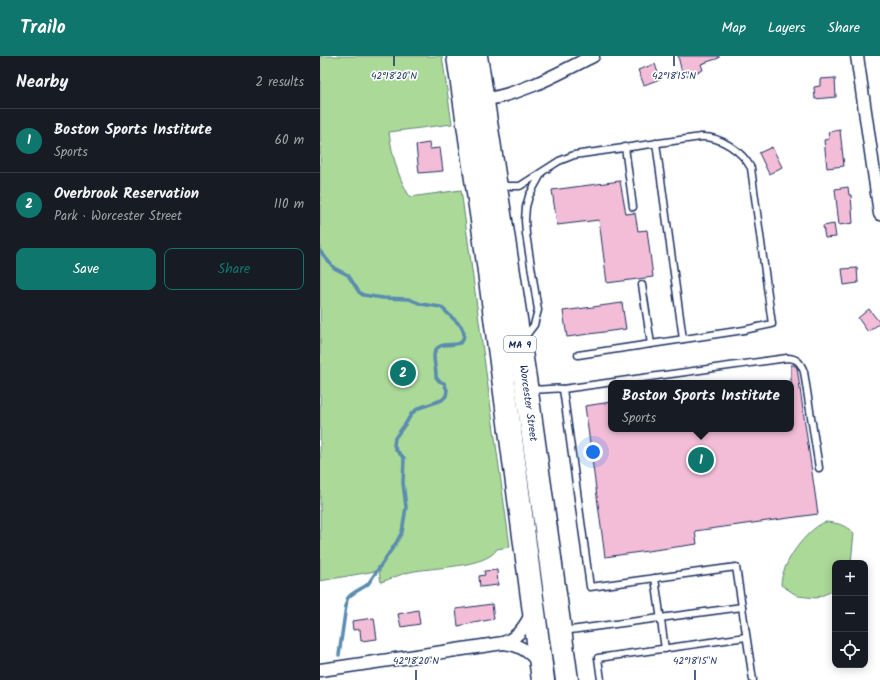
<!DOCTYPE html>
<html lang="en">
<head>
<meta charset="utf-8">
<style>
	body { margin:0; font-family:Kalam,sans-serif; background:#20242c; color:#f1f3f6 }
	.controls { position:absolute; right:12px; bottom:12px; display:grid; overflow:hidden; border-radius:8px; box-shadow:0 2px 10px #0003 }
	.controls button { width:36px; height:36px; display:grid; place-items:center; padding:0; border:0; border-bottom:1px solid #363941; background:#171b24; color:#f1f3f6; font:20px sans-serif }
	.you { position:absolute; left:273px; top:396px; width:14px; height:14px; margin:-10px; border:3px solid #fff; border-radius:50%; background:#1a73e8; box-shadow:0 0 0 6px #1a73e833 }
	.badge { display:grid; place-items:center; width:26px; height:26px; border-radius:50%; background:#0f766e; color:#fff; font-size:13px; font-weight:700 }
	.pin { position:absolute; translate:-50% -50%; border:2px solid #fff; box-shadow:0 1px 4px #0006 }
	.popup { position:absolute; left:288px; top:324px; width:186px; height:52px; box-sizing:border-box; display:grid; place-content:center; border-radius:8px; background:#171b24; filter:drop-shadow(0 1px 3px #0005); font-size:13px; white-space:nowrap; color:#9ea1a6 }
	.popup b { font-size:15px; color:#f1f3f6 }
	.popup::after { content:''; position:absolute; left:50%; top:100%; margin-left:-8px; border:8px solid transparent; border-top-color:#171b24 }
	.list { margin:0; padding:0; list-style:none }
	h2 { display:flex; justify-content:space-between; align-items:center; height:52px; margin:0; padding:0 16px; font-size:17px }
	h2 small { font-size:13px; font-weight:400; color:#9ea1a6 }
	.list li { display:grid; grid-template-columns:26px 1fr auto; gap:12px; align-items:center; box-sizing:border-box; height:64px; padding:0 16px; border-top:1px solid #363941 }
	.list b { display:block; font-size:15px; white-space:nowrap }
	.list p { margin:0; font-size:13px; white-space:nowrap; color:#9ea1a6 }
	.list em { font-size:13px; font-style:normal; color:#9ea1a6 }
	.actions { display:flex; gap:8px; padding:12px 16px }
	.actions a { flex:1; padding:9px 0; border:1px solid #0f766e; border-radius:8px; text-align:center; font-size:14px; color:#0f766e }
	.actions .main { background:#0f766e; color:#fff }
	.icon { flex:none; width:22px; height:22px; fill:none; stroke:currentColor; stroke-width:2; stroke-linecap:round; stroke-linejoin:round }
	.map { position:relative; flex:none; width:560px; height:624px; overflow:hidden }
	header { display:flex; align-items:center; gap:24px; box-sizing:border-box; height:56px; padding:0 20px; background:#0f766e; color:#fff }
	header strong { font-size:19px }
	nav { display:flex; gap:22px; margin-inline-start:auto; font-size:14px }
	main { display:flex }
	aside { flex:1; background:#171b24 }
	.map>svg:first-child { display:block }
</style>
</head>
<body>
<header>
<strong>Trailo</strong>
<nav><a>Map</a><a>Layers</a><a>Share</a></nav>
</header>
<main>
<aside>
<h2>Nearby<small>2 results</small></h2>
<ul class="list">
<li><span class="badge">1</span><div><b>Boston Sports Institute</b><p>Sports</p></div><em>60 m</em></li>
<li><span class="badge">2</span><div><b>Overbrook Reservation</b><p>Park · Worcester Street</p></div><em>110 m</em></li>
</ul>
<div class="actions"><a class="main">Save</a><a>Share</a></div>
</aside>
<div class="map">
<svg width="560" height="624" viewBox="0 0 560 624">
	<rect width="100%" height="100%" fill="#fff"/>
	<filter id="ink" filterUnits="userSpaceOnUse"><feTurbulence type="fractalNoise" baseFrequency=".025" numOctaves="2"/><feDisplacementMap in="SourceGraphic" scale="8" xChannelSelector="R" yChannelSelector="G"/><feConvolveMatrix kernelMatrix="1 2 1 2 8 2 1 2 1" color-interpolation-filters="sRGB"/></filter>
	<g filter="url(#ink)">
		<g fill="#abd998" stroke="#63847b">
			<path d="M0 0H122L132 68 69 76C72 99 78 122 90 141L141 134 190 491 177 493C166 512 111 511 90 516 80 518 71 523 61 526L59 516 61 514 0 525Z"/>
			<path d="M505 466C518 467 523 468 534 477L531 507H515V534L496 542 478 540 461 529C461 508 486 474 505 466Z"/>
		</g>
		<g fill="none" stroke-linecap="round" stroke-linejoin="round">
			<path stroke="#5a8caf" stroke-width="3.5" d="M0 195 14 212 28 219 39 236 43 239 63 242 89 243 101 248 121 251 141 270 144 277 143 284 140 287C135 289 130 288 124 289 107 292 117 310 116 321L119 325 124 327 127 334 126 340 122 344 99 352 92 357 86 367 75 382 74 389 76 394 84 402 83 427 86 451 84 464 82 476 76 487 48 528C41 534 33 535 27 543L19 599"/>
		</g>
		<g fill="#f3bdd8" stroke="#1b2f5e">
			<polygon points="358,0 399,0 399,2 381,8 383,14 363,21"/>
			<polygon points="335,8 340,23 324,29 318,14"/>
			<polygon points="515,22 516,41 495,43 494,31 500,30 500,23"/>
			<polygon points="520,74 524,110 507,112 504,84 509,83 508,76"/>
			<polygon points="109,87 110,93 120,92 123,115 99,117 96,89"/>
			<polygon points="452,91 462,111 449,118 439,97"/>
			<polygon points="300,125 306,158 315,157 318,175 327,174 333,221 287,227 279,164 237,169 232,134"/>
			<polygon points="528,131 529,139 531,139 533,167 519,169 515,133"/>
			<polygon points="514,168 516,181 505,182 503,170"/>
			<polygon points="537,212 538,227 524,229 522,213"/>
			<polygon points="302,247 306,273 247,281 243,255"/>
			<polygon points="549,253 560,267 548,276 538,262"/>
			<polygon points="471,309 474,309 477,312 498,458 375,475 377,488 285,501 265,350 291,346 291,373 471,373"/>
			<polygon points="177,514 178,529 160,531 159,520 165,519 164,515"/>
			<polygon points="172,548 174,563 138,570 136,553"/>
			<polygon points="98,554 100,568 81,571 78,558"/>
			<polygon points="54,562 57,583 41,585 40,573 33,574 32,565"/>
		</g>
		<g fill="none" stroke-linecap="round" stroke-linejoin="round">
			<g stroke="#1b2f5e" stroke-width="9">
				<g id="lane">
					<polyline points="336,87 363,283"/>
					<polyline points="305,91 313,151"/>
					<path d="M180 127 187 130H200L239 105 254 99 381 81C400 80 422 95 431 112L452 268 424 274 258 299"/>
					<polyline points="322,229 331,288"/>
					<polyline points="204,282 214,269 218,254 206,178 205,164 206,151 209,140 221,118"/>
					<path d="M211 332C221 336 232 331 243 333"/>
					<polyline points="335,522 345,593"/>
					<polyline points="243,575 422,551"/>
					<polyline points="281,624 278,602 426,581"/>
					<path d="M433 624 416 511 270 531 243 333 467 302C477 302 481 307 484 316L499 412"/>
				</g>
			</g>
			<g stroke="#1b2f5e" stroke-width="15">
				<g id="street">
					<polyline points="537,0 560,158"/>
					<path d="M162 44C203 38 237 18 273 0"/>
					<path d="M183 587C198 588 211 596 219 608"/>
					<path d="M0 614 22 611 183 587C198 582 206 570 212 556"/>
				</g>
			</g>
			<g stroke="#1b2f5e" stroke-width="25">
				<g id="highway">
					<polyline points="138,0 164,178 223,624"/>
					<polyline points="156,0 206,329 247,624"/>
				</g>
			</g>
			<use href="#lane" stroke="#fff" stroke-width="6"/>
			<use href="#street" stroke="#fff" stroke-width="12"/>
			<use href="#highway" stroke="#fff" stroke-width="22"/>
		</g>
	</g>
	<path fill="none" stroke="#1b2f5e" stroke-width="1.5" d="M74 0V10M354 0V10M96 614V624M375 614V624"/>
	<g text-anchor="middle" stroke-width="3.5" stroke-linejoin="round" paint-order="stroke">
		<rect fill="#fff" stroke="#5f6d8e" stroke-width="1" x="184" y="280" width="32" height="16" rx="3"/>
		<g font-size="10" font-weight="bold" fill="#1b2f5e">
			<text x="200" y="292">MA 9</text>
		</g>
		<g font-size="11" fill="#1b2f5e" stroke="#fff">
			<text transform="translate(209 347) rotate(82)" y="4">Worcester Street</text>
		</g>
	</g>
	<g font-size="10" text-anchor="middle" fill="#1b2f5e" stroke="#fff" stroke-width="3.5" stroke-linejoin="round" paint-order="stroke">
		<text x="74" y="23">42°18'20"N</text>
		<text x="354" y="23">42°18'15"N</text>
		<text x="96" y="608">42°18'20"N</text>
		<text x="375" y="608">42°18'15"N</text>
	</g>
</svg>
<div class="controls">
<button>+</button>
<button>−</button>
<button><svg class="icon" aria-label="locate" viewBox="0 0 24 24"><circle cx="12" cy="12" r="6"/><path d="M12 2v4M12 18v4M2 12h4M18 12h4"/></svg></button>
</div>
<div class="you"></div>
<div class="pin badge" style="left:381px;top:404px">1</div>
<div class="popup"><b>Boston Sports Institute</b>Sports</div>
<div class="pin badge" style="left:83px;top:317px">2</div>
</div>
</main>
</body>
</html>
